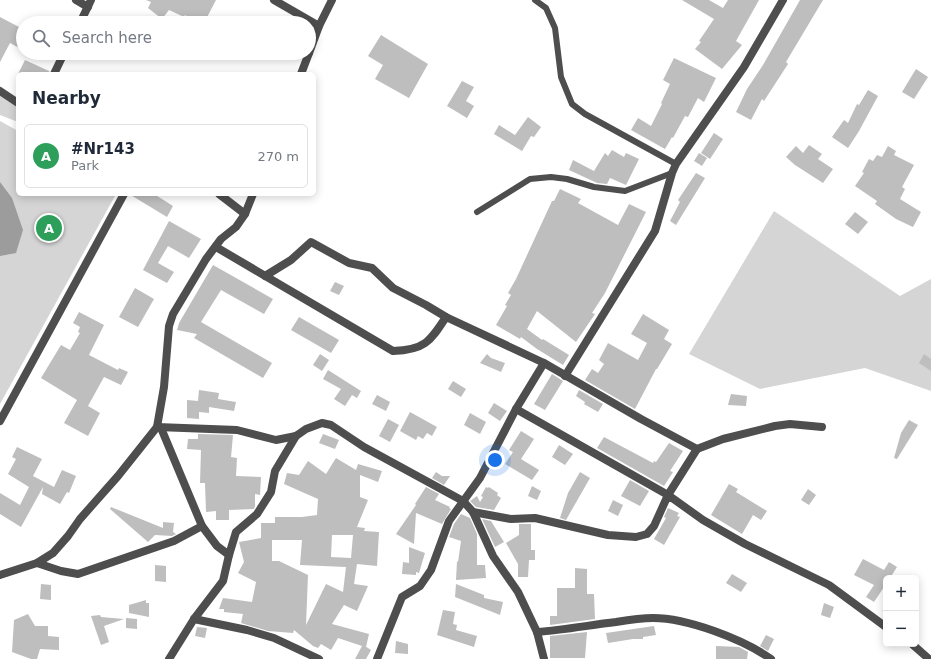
<!DOCTYPE html>
<html lang="en">
<head>
<meta charset="utf-8">
<style>
	body { margin:0; font-family:"DejaVu Sans",sans-serif; background:#f6f6f7; color:#1f2937 }
	.controls { position:absolute; right:12px; bottom:12px; display:grid; overflow:hidden; border-radius:6px; box-shadow:0 2px 10px #0003 }
	.controls button { width:36px; height:36px; display:grid; place-items:center; padding:0; border:0; border-bottom:1px solid #e0e1e3; background:#fff; color:#1f2937; font:20px sans-serif }
	.you { position:absolute; left:495px; top:460px; width:14px; height:14px; margin:-10px; border:3px solid #fff; border-radius:50%; background:#1a73e8; box-shadow:0 0 0 6px #1a73e833 }
	.badge { display:grid; place-items:center; width:26px; height:26px; border-radius:50%; background:#000; color:#fff; font-size:13px; font-weight:700 }
	.pin { position:absolute; translate:-50% -50%; border:2px solid #fff; box-shadow:0 1px 4px #0006 }
	.list { margin:0; padding:0; list-style:none }
	h2 { display:flex; justify-content:space-between; align-items:center; height:52px; margin:0; padding:0 16px; font-size:17px }
	h2 small { font-size:13px; font-weight:400; color:#747a83 }
	.list li { display:grid; grid-template-columns:26px 1fr auto; gap:12px; align-items:center; box-sizing:border-box; height:64px; margin:0 8px 8px; padding:0 8px; border:1px solid #e0e1e3; border-radius:6px }
	.list b { display:block; font-size:15px; white-space:nowrap }
	.list p { margin:0; font-size:13px; white-space:nowrap; color:#747a83 }
	.list em { font-size:13px; font-style:normal; color:#747a83 }
	.icon { flex:none; width:22px; height:22px; fill:none; stroke:currentColor; stroke-width:2; stroke-linecap:round; stroke-linejoin:round }
	.map { position:relative; flex:none; width:931px; height:659px; overflow:hidden }
	.search { position:absolute; background:#fff; box-shadow:0 2px 10px #0003; left:16px; top:16px; width:300px; height:44px; display:flex; align-items:center; gap:10px; box-sizing:border-box; padding:0 14px; border-radius:22px; color:#747a83; font-size:15px }
	.panel { position:absolute; background:#fff; box-shadow:0 2px 10px #0003; left:16px; top:72px; width:300px; height:124px; border-radius:6px }
	.map>svg:first-child { display:block }
</style>
</head>
<body>
<div class="map">
<svg width="931" height="659" viewBox="0 0 931 659">
	<rect width="100%" height="100%" fill="#fff"/>
	<g fill="#d5d5d5">
		<polygon points="0,94 18,105 18,122 0,115"/>
		<polygon points="0,121 18,131 18,194 116,194 0,404"/>
		<polygon points="774,211 900,296 931,279 931,391 865,368 760,389 689,354"/>
	</g>
	<polygon fill="#9c9c9c" points="0,182 12,198 23,230 16,253 0,256"/>
	<g fill="#bebebe" fill-rule="evenodd">
		<polygon points="146,0 216,0 204,23 197,23 185,15 184,17 169,10 162,19 148,8 151,2"/>
		<polygon points="682,0 709,0 723,8 728,0 759,0 736,41 742,45 722,69 695,49 701,42 699,41 714,19"/>
		<polygon points="800,0 823,0 786,62 788,64 764,101 762,99 751,120 736,112 747,89 763,65"/>
		<polygon points="0,17 19,27 18,30 23,32 23,50 10,43 0,62"/>
		<polygon points="381,35 428,64 409,98 375,79 383,65 368,56"/>
		<polygon points="674,58 716,78 704,102 698,98 688,117 685,116 673,138 672,137 665,149 631,130 638,118 651,126 662,104 661,103 670,84 663,80"/>
		<polygon points="25,60 49,71 49,74 18,74"/>
		<polygon points="916,69 928,77 914,99 902,92"/>
		<polygon points="462,81 474,87 466,101 474,106 467,118 447,106"/>
		<polygon points="868,90 878,96 859,131 848,148 832,137 844,120 848,123 857,104 859,105"/>
		<polygon points="528,117 541,127 534,137 531,136 522,151 494,134 499,125 515,135"/>
		<polygon points="714,133 723,139 710,159 701,153"/>
		<polygon points="809,145 822,154 818,159 833,169 823,183 795,165 786,157 796,146 803,153"/>
		<polygon points="888,146 896,151 894,155 914,165 902,187 905,189 900,199 921,212 913,227 896,219 875,204 877,201 855,186 864,173 862,172 869,159 873,161 877,155 882,157"/>
		<polygon points="612,150 624,157 626,153 639,159 626,185 610,178 607,184 597,183 569,170 573,160 594,171 605,153 608,156"/>
		<polygon points="699,153 707,158 702,166 694,161"/>
		<polygon points="696,173 705,178 676,225 670,221 680,202 678,200"/>
		<polygon points="560,189 581,199 578,203 618,225 629,204 646,212 605,293 592,313 595,314 576,342 537,311 527,329 542,340 543,339 569,355 563,365 537,349 521,337 520,339 496,325 507,306 505,305 511,295 508,293 516,279 552,201 554,201"/>
		<polygon points="129,194 154,194 173,206 167,217"/>
		<polygon points="855,212 868,222 858,234 845,224"/>
		<polygon points="169,221 201,239 189,258 168,246 158,263 174,272 167,283 143,270"/>
		<polygon points="213,265 273,299 264,314 221,290 201,322 272,363 263,378 194,338 197,334 177,330 179,323"/>
		<polygon points="335,282 344,286 339,295 330,291"/>
		<polygon points="135,288 154,299 138,327 119,317"/>
		<polygon points="79,312 104,325 89,355 118,370 119,368 128,372 121,385 104,377 88,406 100,413 88,436 64,423 77,400 41,378 61,345 70,350 80,333 78,332 80,327 73,323"/>
		<polygon points="643,314 669,330 664,339 672,344 657,369 656,369 635,409 585,380 592,369 598,373 604,364 599,360 608,343 638,360 647,343 631,334"/>
		<polygon points="299,317 339,340 331,353 291,330"/>
		<polygon points="320,354 329,360 322,371 313,365"/>
		<polygon points="487,354 491,358 505,363 501,372 480,363"/>
		<polygon points="924,354 931,359 931,371 919,363"/>
		<polygon points="328,370 361,391 357,398 352,395 345,406 334,399 341,389 323,379"/>
		<polygon points="552,374 563,381 545,410 534,404"/>
		<polygon points="453,381 466,389 461,397 448,389"/>
		<polygon points="199,390 219,393 218,399 236,402 234,411 209,407 209,413 199,412 199,419 187,418 187,400 198,401"/>
		<polygon points="579,390 603,404 598,412 584,404 585,402 576,396"/>
		<polygon points="731,394 747,396 746,406 728,405"/>
		<polygon points="377,395 390,402 386,411 372,404"/>
		<polygon points="494,403 507,411 500,421 488,413"/>
		<polygon points="410,412 437,427 432,436 427,433 423,439 418,436 416,440 400,431"/>
		<polygon points="470,413 486,422 480,434 464,425"/>
		<polygon points="388,419 399,425 390,442 379,436"/>
		<polygon points="909,420 918,425 897,459 894,458 901,433"/>
		<polygon points="521,431 534,439 521,459 539,470 532,480 505,464 513,452 509,450"/>
		<polygon points="198,434 233,435 231,457 237,458 236,476 261,477 260,495 255,494 255,506 254,509 229,510 229,520 216,520 216,511 206,512 205,483 200,483 201,450 187,449 188,439 198,439"/>
		<polygon points="323,434 339,440 335,449 319,443"/>
		<polygon points="604,437 653,463 654,461 656,462 669,443 683,451 670,471 673,472 664,486 597,448"/>
		<polygon points="559,445 573,454 565,465 552,457"/>
		<polygon points="17,447 42,459 33,476 54,487 62,470 76,476 69,493 67,492 60,504 42,494 43,487 21,527 0,514 0,493 20,505 29,487 8,474 16,459 12,457"/>
		<path d="M336 458 356 470 358 464 382 471 378 482 360 475V497L368 500 357 527 365 528 364 531 379 532 377 566 357 564 354 584 368 586 357 611 344 605 332 624 369 634 366 647 365 646 371 650 366 659H355L362 646 338 638 331 650 321 644 318 648 313 646 294 630 293 633 268 631 241 623 243 614 224 612V609H219L223 598 252 602 256 582 238 573 244 562 239 542 261 538V523H275V517H302L317 515 318 499 284 484 287 473 299 475 308 461 326 474ZM332 535H353L351 558 331 557ZM272 540H302L300 565 346 567 343 592 326 584 306 625 308 575 279 561H272Z"/>
		<polygon points="436,472 442,476 450,476 444,485 432,478"/>
		<polygon points="580,472 590,478 566,520 560,518 568,493"/>
		<polygon points="630,480 649,491 640,506 621,496"/>
		<polygon points="729,484 738,489 736,492 767,511 761,520 753,515 742,534 711,515"/>
		<polygon points="532,486 541,491 537,500 528,496"/>
		<polygon points="426,487 439,494 435,500 450,507 449,508 451,509 442,524 416,513 414,544 396,534 416,505 415,504"/>
		<polygon points="486,487 488,488 489,487 498,493 497,495 501,498 494,510 476,507 470,501 477,496 480,502 483,497 481,496"/>
		<polygon points="808,489 816,495 809,505 801,500"/>
		<polygon points="613,500 623,505 618,516 608,511"/>
		<polygon points="111,507 163,528 163,522 174,523 173,532 176,534 172,536 155,535 148,542 110,509"/>
		<polygon points="668,508 679,513 677,516 680,517 664,545 654,539 666,518 664,517"/>
		<polygon points="461,514 470,518 477,534 477,565 485,565 486,578 456,580 457,561 458,562 461,541 449,537 454,524"/>
		<polygon points="482,519 491,521 504,542 495,547"/>
		<polygon points="519,524 531,524 531,550 535,550 535,560 529,560 528,577 518,577 518,564 506,543 519,535"/>
		<polygon points="409,547 425,553 419,573 416,572 416,575 402,574 403,562 409,563"/>
		<polygon points="863,559 884,570 889,562 897,567 890,578 886,578 886,584 874,602 866,597 874,585 854,575"/>
		<polygon points="155,565 166,566 166,582 155,581"/>
		<polygon points="575,568 587,569 587,594 594,594 595,619 550,625 550,616 557,616 557,588 575,588"/>
		<polygon points="732,574 747,583 741,592 726,583"/>
		<polygon points="41,584 51,585 51,600 40,599"/>
		<polygon points="456,584 484,595 484,598 503,602 500,615 455,597"/>
		<polygon points="146,600 146,603 149,603 149,617 129,613 129,605"/>
		<polygon points="824,603 834,607 830,618 821,615"/>
		<polygon points="443,610 455,612 453,624 457,625 456,630 477,636 474,647 437,635"/>
		<polygon points="28,614 35,626 48,626 48,636 59,637 59,650 40,649 37,659 31,659 12,652 14,620"/>
		<polygon points="100,615 101,617 124,619 104,626 109,642 101,645 91,616"/>
		<polygon points="126,618 137,619 137,629 126,628"/>
		<polygon points="654,626 656,635 643,637 643,639 633,639 608,643 606,633"/>
		<polygon points="197,627 207,628 205,638 195,636"/>
		<polygon points="587,632 585,658 550,658 550,636"/>
		<polygon points="766,635 774,639 768,651 760,646"/>
		<polygon points="396,641 408,644 408,654 395,653"/>
		<polygon points="716,646 739,647 748,652 747,659 716,659"/>
	</g>
	<g fill="none" stroke-linecap="round" stroke-linejoin="round">
		<g stroke="#4e4e4e" stroke-width="6">
			<polyline points="535,0 546,8 555,28 561,77 572,104 585,114 676,164"/>
			<polyline points="477,212 530,179 551,177 567,179 594,187 625,191 672,173"/>
		</g>
		<g stroke="#4e4e4e" stroke-width="8">
			<polyline points="76,0 88,7"/>
			<polyline points="274,0 319,26"/>
			<polyline points="80,23 91,0"/>
			<polyline points="309,53 319,26 332,0"/>
			<polyline points="54,74 64,53"/>
			<polyline points="301,74 309,53"/>
			<polyline points="0,91 18,103"/>
			<polyline points="219,194 245,214"/>
			<path d="M216 247 393 351C424 350 430 342 446 317L544 363"/>
			<polyline points="265,276 291,260 311,242 349,263 372,268 393,288 426,305 446,317"/>
			<polyline points="565,376 655,231 672,173 676,164 744,67 783,0"/>
			<polyline points="516,409 668,495 697,449"/>
			<polyline points="0,421 124,194"/>
			<polyline points="157,427 237,430 276,440 296,436 306,429 322,423 331,425 364,447 463,501 473,512 493,556 518,592 537,632 544,659"/>
			<polyline points="161,428 202,526 217,546 229,555"/>
			<polyline points="473,512 511,519 535,518 608,535 636,537 647,534 654,526 668,495 703,520 745,544 829,585 886,627"/>
			<polyline points="37,563 61,571 78,574 174,541 202,526"/>
			<polyline points="0,575 37,563 53,553 68,536 80,519 118,476 157,427 164,387 169,326 173,314 206,259 221,239 236,227 245,214 253,194"/>
			<polyline points="194,619 247,630 274,638 319,659"/>
			<path d="M537 632C564 630 590 625 616 622 628 620 641 618 653 618 687 618 743 639 771 659"/>
			<polyline points="912,644 929,659"/>
			<polyline points="169,659 194,619 223,581 229,555 236,532 257,514 271,492 275,471 296,436"/>
			<polyline points="377,659 402,597 420,586 431,570 449,521 480,478 516,409 544,363 641,419 697,449 723,439 775,426 790,424 822,427"/>
		</g>
	</g>
</svg>
<div class="controls">
<button>+</button>
<button>−</button>
</div>
<div class="you"></div>
<div class="pin badge" style="left:49px;top:228px;background:#2e9e5b">A</div>
<div class="search"><svg class="icon" aria-label="search" viewBox="0 0 24 24"><circle cx="10" cy="10" r="6"/><path d="M15 15l6 6"/></svg>Search here</div>
<section class="panel">
<h2>Nearby<small></small></h2>
<ul class="list">
<li><span class="badge" style="background:#2e9e5b">A</span><div><b>#Nr143</b><p>Park</p></div><em>270 m</em></li>
</ul>
</section>
</div>
</body>
</html>
